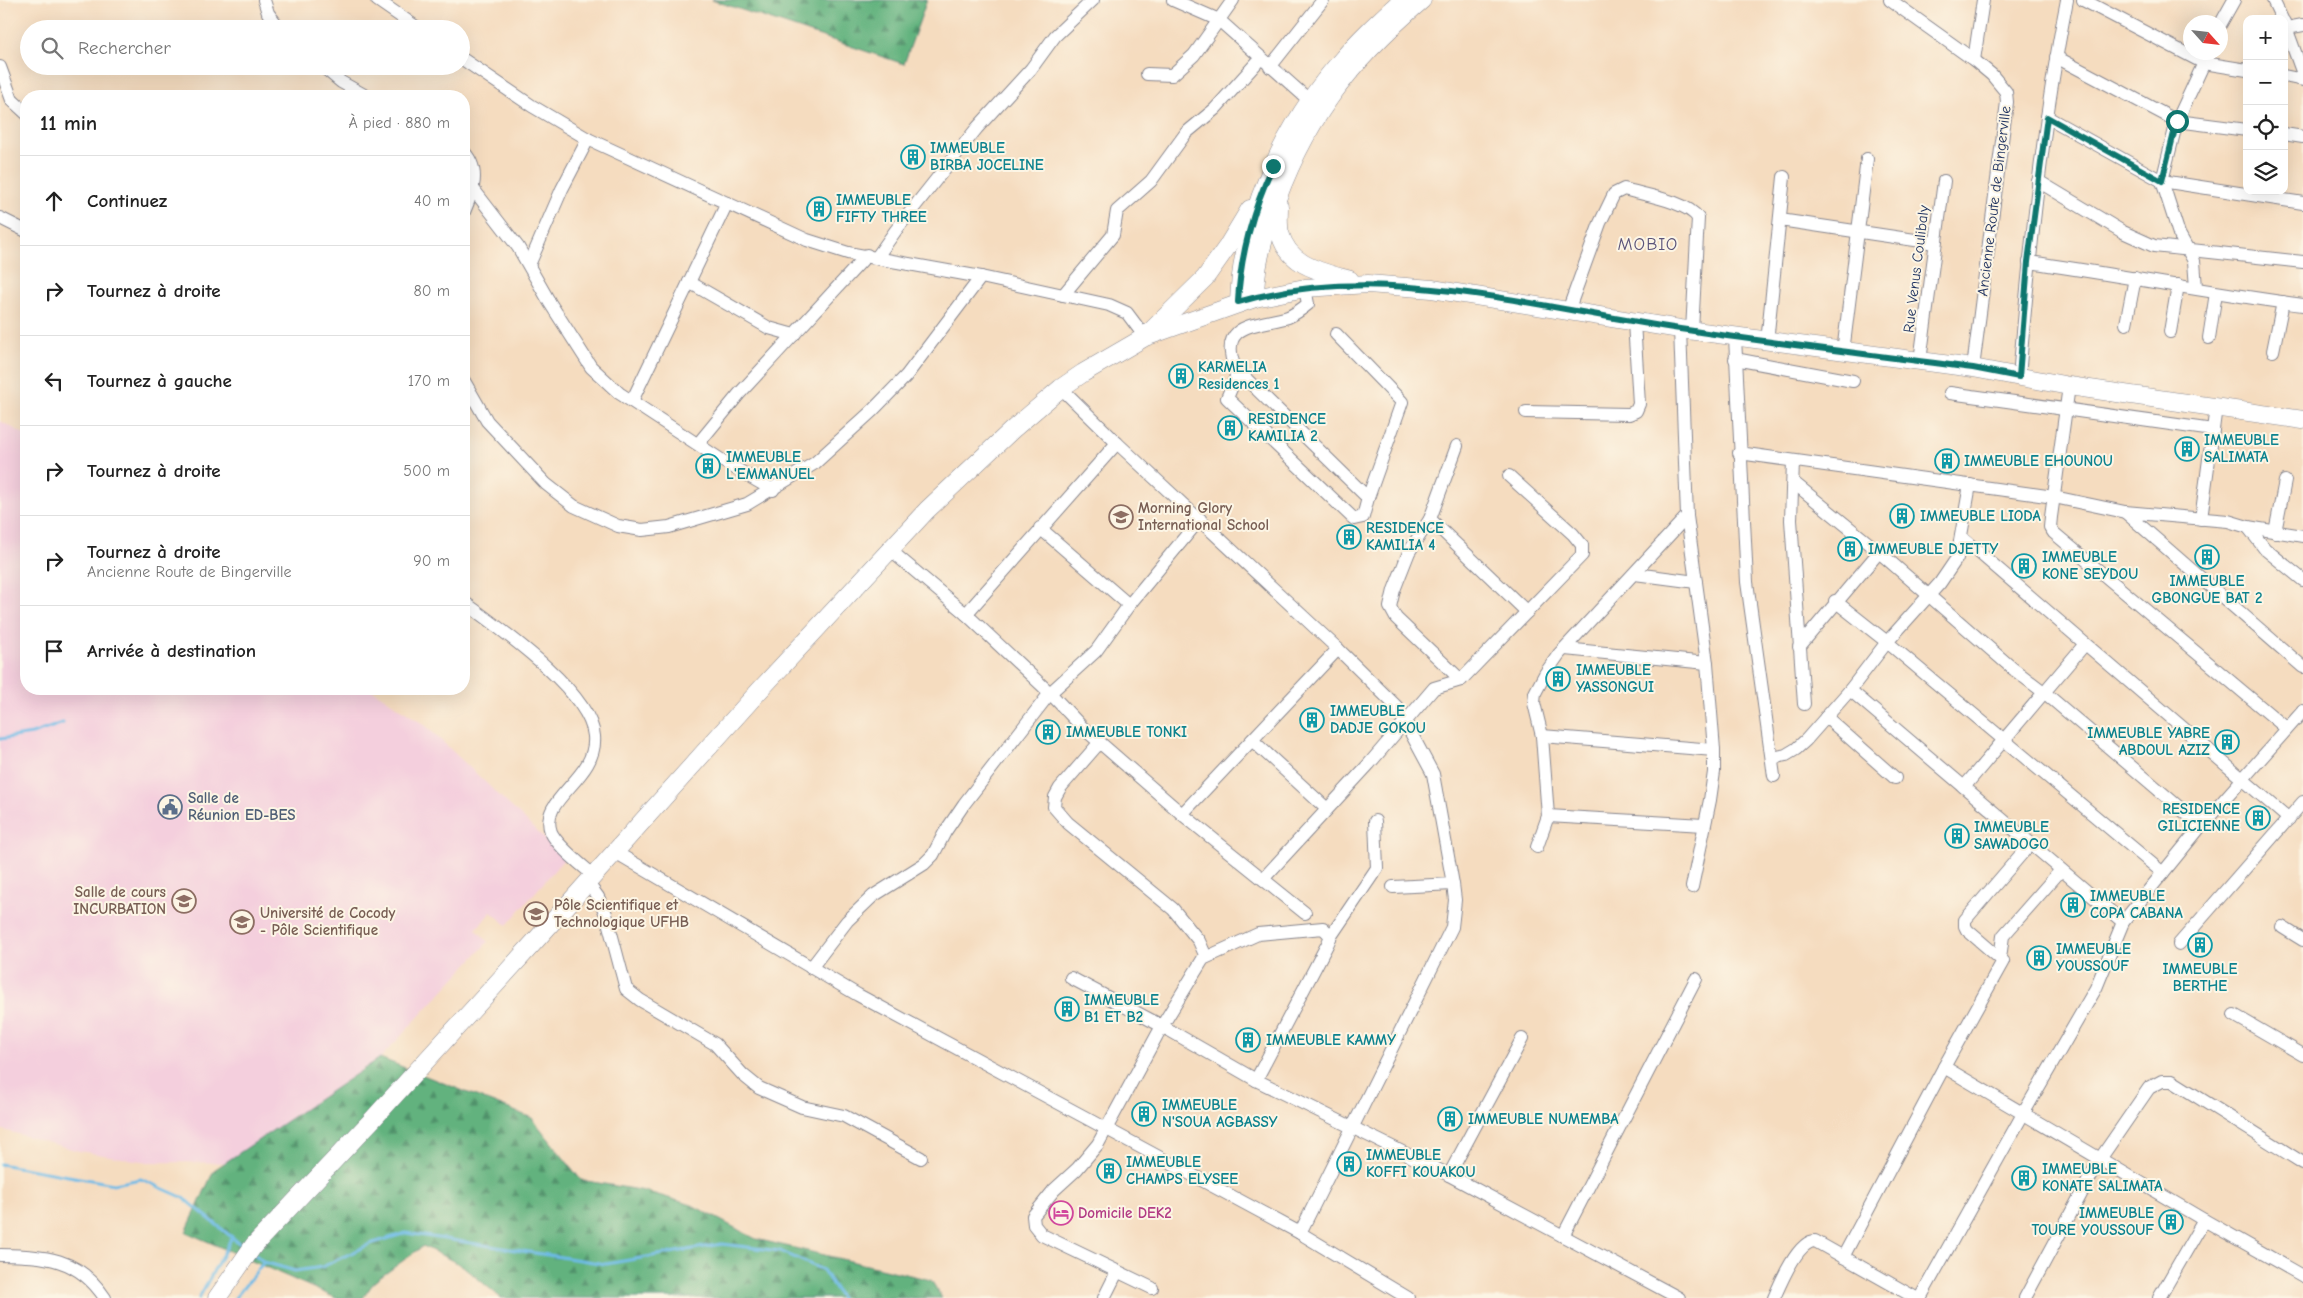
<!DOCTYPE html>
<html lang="fr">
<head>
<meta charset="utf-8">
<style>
	body { margin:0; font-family:"Comic Neue",sans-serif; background:#f2f2f2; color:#222 }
	.controls { position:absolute; right:15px; top:15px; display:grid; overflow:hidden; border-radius:10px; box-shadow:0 5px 20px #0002 }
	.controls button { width:45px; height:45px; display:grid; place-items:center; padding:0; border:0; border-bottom:1px solid #e0e0e0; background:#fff; color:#222; font:25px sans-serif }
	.compass { position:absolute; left:2183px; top:15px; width:45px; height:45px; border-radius:50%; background:#fff; box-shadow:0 5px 20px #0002; rotate:117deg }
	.stop { position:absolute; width:15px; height:15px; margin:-11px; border:4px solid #0f766e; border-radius:50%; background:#fff }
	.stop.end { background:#0f766e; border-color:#fff; box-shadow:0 1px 5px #0008 }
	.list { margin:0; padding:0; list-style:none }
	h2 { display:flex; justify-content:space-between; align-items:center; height:65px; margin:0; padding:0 20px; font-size:21px }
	h2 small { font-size:16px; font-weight:400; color:#767676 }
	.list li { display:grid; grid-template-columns:32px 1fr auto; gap:15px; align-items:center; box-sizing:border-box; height:90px; padding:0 20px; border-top:1px solid #e0e0e0 }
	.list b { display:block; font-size:19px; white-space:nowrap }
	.list p { margin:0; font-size:16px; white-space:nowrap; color:#767676 }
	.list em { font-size:16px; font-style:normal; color:#767676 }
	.icon { flex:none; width:28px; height:28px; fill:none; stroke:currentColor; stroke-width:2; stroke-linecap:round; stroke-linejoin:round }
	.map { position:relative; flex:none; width:2303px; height:1298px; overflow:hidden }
	.search { position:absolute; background:#fff; box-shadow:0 5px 20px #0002; left:20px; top:20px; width:450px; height:55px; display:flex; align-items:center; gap:12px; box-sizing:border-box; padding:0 18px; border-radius:28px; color:#767676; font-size:19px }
	.panel { position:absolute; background:#fff; box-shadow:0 5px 20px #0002; left:20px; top:90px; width:450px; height:605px; border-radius:20px }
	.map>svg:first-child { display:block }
</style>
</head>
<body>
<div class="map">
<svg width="2303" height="1298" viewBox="0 0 2303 1298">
	<defs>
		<pattern id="forest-firs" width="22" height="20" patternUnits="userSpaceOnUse" patternTransform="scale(1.25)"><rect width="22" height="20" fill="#62b27e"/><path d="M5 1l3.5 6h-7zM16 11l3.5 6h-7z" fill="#50916a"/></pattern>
	</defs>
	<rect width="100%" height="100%" fill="#fcf5e5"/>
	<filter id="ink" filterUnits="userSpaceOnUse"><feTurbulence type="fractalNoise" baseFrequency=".02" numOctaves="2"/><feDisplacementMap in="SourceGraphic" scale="10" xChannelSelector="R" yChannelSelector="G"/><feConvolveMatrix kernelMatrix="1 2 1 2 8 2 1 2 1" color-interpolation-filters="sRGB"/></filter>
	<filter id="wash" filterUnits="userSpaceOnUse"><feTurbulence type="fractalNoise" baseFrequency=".0096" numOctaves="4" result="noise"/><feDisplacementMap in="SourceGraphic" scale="20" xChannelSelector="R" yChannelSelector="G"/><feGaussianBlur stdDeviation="1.12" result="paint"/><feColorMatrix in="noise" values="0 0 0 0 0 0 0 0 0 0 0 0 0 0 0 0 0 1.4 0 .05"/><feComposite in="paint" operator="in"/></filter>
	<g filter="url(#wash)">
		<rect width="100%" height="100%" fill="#f5dcbf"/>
		<polygon fill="#f4cfdd" points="0,421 26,435 26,689 371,689 426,726 565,858 507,925 491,912 476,929 488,942 283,1163 147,1162 79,1151 0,1129"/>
		<g fill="url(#forest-firs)" stroke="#3e706e">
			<polygon points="712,0 927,0 904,64"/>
			<polygon points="380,1058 532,1118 581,1180 645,1191 692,1205 756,1239 931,1280 942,1298 501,1298 463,1266 423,1246 374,1282 363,1298 336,1298 186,1232 214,1170"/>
		</g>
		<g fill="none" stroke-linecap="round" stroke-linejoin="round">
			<g stroke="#6dbbe7" stroke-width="3">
				<polyline points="0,739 32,734 63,723"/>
				<polyline points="0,1164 114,1184 141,1179 184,1198 245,1248"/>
				<polyline points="254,1254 264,1262 295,1271 322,1267 370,1244 406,1233 606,1264 722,1244 780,1251 823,1270 841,1298"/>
				<polyline points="199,1298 232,1237"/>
				<polyline points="235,1298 264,1262"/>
			</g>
		</g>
	</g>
	<g filter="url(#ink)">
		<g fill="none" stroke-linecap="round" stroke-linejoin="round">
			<g stroke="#88868e" stroke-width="14">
				<g id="street">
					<polyline points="264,0 268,13 280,29"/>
					<polyline points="377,0 419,29"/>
					<polyline points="1173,0 1219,20 1310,101"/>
					<polyline points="1890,0 1974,60 1992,75 2006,92 2007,102 1973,368"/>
					<polyline points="2083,0 2204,63 2247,70"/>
					<polyline points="2273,0 2282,19"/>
					<polyline points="2284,22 2303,74"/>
					<polyline points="2220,25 2234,0"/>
					<polyline points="2287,28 2303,25"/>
					<polyline points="2056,57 2177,121 2247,130"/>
					<polyline points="461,58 532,106 588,139 807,240 848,253 981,277 1109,305 1127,313 1145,337"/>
					<polyline points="1974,60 1983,0"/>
					<polyline points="322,66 341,82 366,96"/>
					<polyline points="0,67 12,100 26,113"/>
					<polyline points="1270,67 1323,0"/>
					<polyline points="1147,74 1172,75 1194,55 1233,0"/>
					<polyline points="2284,76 2303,80"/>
					<polyline points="2047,117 2162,181 2303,203"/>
					<polyline points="2284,134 2303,137"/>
					<path d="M464 152C481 171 473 191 464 212"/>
					<polyline points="2038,181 2123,232 2154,246 2303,262"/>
					<polyline points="474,190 518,247 550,303 591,367 619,393 726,463 773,490"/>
					<polyline points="0,218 26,231"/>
					<polyline points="1780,220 1935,243"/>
					<polyline points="877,257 896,230 977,128 1031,69 1055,36 1093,0"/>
					<path d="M2029 262C2120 275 2211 293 2303 305"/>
					<polyline points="529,265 562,189 588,139"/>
					<polyline points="689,282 769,328 794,335"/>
					<path d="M1305 288 1308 304C1302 309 1295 314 1288 317 1258 326 1217 322 1235 368L1368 498 1402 402 1336 334"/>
					<polyline points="2196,288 2194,261 2179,234 2162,181 2177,121 2209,52"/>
					<polyline points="1063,295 1113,235 1117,211 1151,181 1186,133 1215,109 1261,58"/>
					<path d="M1568 311 1600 223 1614 194 1624 189C1644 195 1687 201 1698 218L1692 331"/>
					<polyline points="2126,324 2135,278"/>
					<polyline points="1680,329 1687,516 1707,663 1714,750 1714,772 1710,800 1692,887"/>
					<polyline points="2170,332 2178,285"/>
					<polyline points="1735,337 1747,582 1774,776"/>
					<polyline points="2209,338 2216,293"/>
					<polyline points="1767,342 1784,177"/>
					<polyline points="2273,351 2283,302"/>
					<polyline points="1843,352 1867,159"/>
					<polyline points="1735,359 1853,381"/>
					<polyline points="1920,361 1944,181"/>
					<polyline points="1235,368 1236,377 1227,398 1354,519 1363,517 1368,498"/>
					<path d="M2019 377C2030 250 2042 125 2067 0"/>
					<polyline points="464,381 487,421 546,484 574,506 618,526 642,530 669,527 747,504 815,463 872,411 906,376 981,277"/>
					<polyline points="2069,386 2051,517 2050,527 2054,533 2286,728"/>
					<polyline points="1061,388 1117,443 1338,649 1397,707 1433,774 1453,884 1455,900 1452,927 1300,1233"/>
					<polyline points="1950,393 2213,430"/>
					<polyline points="632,401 727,203"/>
					<polyline points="1526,412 1629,414 1636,411 1639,404 1634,322"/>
					<polyline points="698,444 739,394 867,255"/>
					<polyline points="1457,446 1430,519 1409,552 1394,590 1390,607 1396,618 1461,680"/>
					<polyline points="1739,453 2054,497 2125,512 2228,521 2248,527 2303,536"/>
					<polyline points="1793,461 1791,520 1804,704"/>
					<polyline points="1793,482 1879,552 2012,668 2045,693 2201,826"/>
					<polyline points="2125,512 2303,667"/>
					<polyline points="1430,519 1527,612"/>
					<polyline points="2201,519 2216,407"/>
					<polyline points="2248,527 2265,549 2303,580"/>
					<polyline points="1040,528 1129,605"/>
					<polyline points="2275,532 2285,481"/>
					<polyline points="1961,537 2289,819"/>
					<polyline points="890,550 966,614 1050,693 1082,727 1182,814 1305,913"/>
					<polyline points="1635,574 1696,582"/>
					<polyline points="1835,601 1887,642 2163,873"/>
					<path d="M464 602C499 628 590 691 594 736 598 779 538 798 551 832 557 846 582 865 594 876"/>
					<polyline points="966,614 1117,443"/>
					<polyline points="1799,647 1879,552"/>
					<polyline points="1565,649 1707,663"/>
					<polyline points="1850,690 2123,922"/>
					<polyline points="1826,717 1895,778"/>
					<polyline points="1542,736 1714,750"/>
					<polyline points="1252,740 1327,809"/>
					<polyline points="1100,742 1060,788 1055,797 1054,807 1068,823 1173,909 1199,941 1206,957"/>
					<polyline points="1772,758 1786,755 1796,749 1806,740 1850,690 1887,642 1940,583 1957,558 1970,485"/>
					<polyline points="1964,787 2085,644"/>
					<polyline points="1182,814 1338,649"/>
					<polyline points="1548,816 1704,825"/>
					<polyline points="1537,847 1548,816 1542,736 1534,703 1535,693 1545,674 1559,654 1687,516"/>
					<polyline points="615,852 858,995 1300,1233 1408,1298"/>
					<polyline points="1263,879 1369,764 1434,688 1461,680 1582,555 1582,545 1573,534 1509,476"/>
					<polyline points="587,882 598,897 606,914 626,989 640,1000 715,1044 743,1075 759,1088 802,1107 844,1116 921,1158"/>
					<polyline points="1393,887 1453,884"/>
					<polyline points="2282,927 2303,940"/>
					<polyline points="1331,936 1377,868 1375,821"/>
					<polyline points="2179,944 2303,802"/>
					<polyline points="2000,958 2003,936 2061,870"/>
					<polyline points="811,968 847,921 873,896 924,864 933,855 945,832 964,804 1050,693 1096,651 1129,605 1200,519"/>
					<polyline points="1071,978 1162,1026 1256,1080 1449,1175 1679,1298"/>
					<polyline points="2234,1015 2303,1055"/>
					<polyline points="1944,1067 2003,961 1967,930 1965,926 1965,920 2030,844"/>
					<polyline points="1449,1175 1522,1039"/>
					<polyline points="1563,1236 1696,979"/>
					<path d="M0 1255C45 1256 78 1257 105 1298"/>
					<polyline points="1843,1257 1944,1067 2204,1220 2303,1276"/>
					<polyline points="1152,1288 1042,1235 1034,1225 1033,1216 1054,1190 1077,1169 1098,1144 1162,1026 1203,959 1258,934 1323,928 1331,936 1327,945 1256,1080"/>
					<polyline points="1104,1298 1117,1272"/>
					<path d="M1774 1298C1780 1284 1798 1241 1815 1241L1916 1298"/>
					<polyline points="1920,1298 2023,1114 2096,988 2123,922 2201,826 2303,711"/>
					<polyline points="2025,1298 2100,1159 2149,1088 2162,1081 2172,1081 2303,1163"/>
					<polyline points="2159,1298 2204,1220"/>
				</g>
			</g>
			<g stroke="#88868e" stroke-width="19">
				<g id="secondary">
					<path d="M1279 206C1279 215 1278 225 1280 233 1288 266 1322 272 1350 280"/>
					<path d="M1255 298C1255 269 1262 243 1271 216 1302 123 1348 63 1422 0"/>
					<path d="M1239 302C1242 216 1284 126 1340 62 1359 39 1380 20 1402 0"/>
					<polyline points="1150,332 1205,278 1227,247 1250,209"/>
					<polyline points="217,1298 254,1245 373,1119 537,939 759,691 927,510 1012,430 1061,388 1083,373 1145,337 1255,298 1305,288 1368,284 1432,289 1680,329 1973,368 2069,386 2303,420"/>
				</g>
			</g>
			<use href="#street" stroke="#fff" stroke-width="12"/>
			<use href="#secondary" stroke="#fff" stroke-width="18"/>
		</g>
	</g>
	<g fill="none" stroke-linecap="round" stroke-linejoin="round" filter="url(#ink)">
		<path stroke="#0f766e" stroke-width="6" d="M1273 166C1253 208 1240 257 1238 302 1381 260 1537 308 1680 329 1777 344 1875 355 1973 368L2019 377 2028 262 2047 117 2162 181 2177 121"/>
	</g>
	<defs>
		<g id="building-ring" transform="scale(1.25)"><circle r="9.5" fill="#fcf5e5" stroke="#0f9aa8" stroke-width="1.5"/><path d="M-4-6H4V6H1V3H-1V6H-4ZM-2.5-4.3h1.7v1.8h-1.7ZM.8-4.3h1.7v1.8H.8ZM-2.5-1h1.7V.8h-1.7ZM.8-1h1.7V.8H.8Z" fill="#0f9aa8"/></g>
		<g id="school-ring" transform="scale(1.25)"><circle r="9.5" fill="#fcf5e5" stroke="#8d6e63" stroke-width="1.5"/><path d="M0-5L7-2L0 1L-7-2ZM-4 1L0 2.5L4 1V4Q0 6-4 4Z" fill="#8d6e63"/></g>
		<g id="civic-ring" transform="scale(1.25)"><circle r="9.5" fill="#fcf5e5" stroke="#5c6f8a" stroke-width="1.5"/><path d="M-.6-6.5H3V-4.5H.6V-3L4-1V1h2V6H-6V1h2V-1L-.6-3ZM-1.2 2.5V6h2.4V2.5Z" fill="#5c6f8a"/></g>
		<g id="university-ring" transform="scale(1.25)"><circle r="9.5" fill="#fcf5e5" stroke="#8d6e63" stroke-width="1.5"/><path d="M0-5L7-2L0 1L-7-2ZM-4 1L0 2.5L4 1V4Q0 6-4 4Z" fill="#8d6e63"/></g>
		<g id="hotel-ring" transform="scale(1.25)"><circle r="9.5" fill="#fcf5e5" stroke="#d1479c" stroke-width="1.5"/><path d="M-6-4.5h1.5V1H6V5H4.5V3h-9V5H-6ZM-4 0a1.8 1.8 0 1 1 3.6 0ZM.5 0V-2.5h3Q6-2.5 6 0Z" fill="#d1479c"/></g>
	</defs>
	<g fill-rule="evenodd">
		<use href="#building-ring" x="913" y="157"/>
		<use href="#building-ring" x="819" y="209"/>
		<use href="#building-ring" x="1181" y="376"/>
		<use href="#building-ring" x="1230" y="428"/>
		<use href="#building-ring" x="2187" y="449"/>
		<use href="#building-ring" x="1947" y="461"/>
		<use href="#building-ring" x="708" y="466"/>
		<use href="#building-ring" x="1902" y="516"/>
		<use href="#school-ring" x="1121" y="517"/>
		<use href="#building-ring" x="1349" y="537"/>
		<use href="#building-ring" x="1850" y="549"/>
		<use href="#building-ring" x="2207" y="557"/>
		<use href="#building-ring" x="2024" y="566"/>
		<use href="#building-ring" x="1558" y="679"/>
		<use href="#building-ring" x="1312" y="720"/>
		<use href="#building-ring" x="1048" y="732"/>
		<use href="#building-ring" x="2227" y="742"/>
		<use href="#civic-ring" x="170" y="807"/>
		<use href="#building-ring" x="2258" y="818"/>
		<use href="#building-ring" x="1957" y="836"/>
		<use href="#school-ring" x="184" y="901"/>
		<use href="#building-ring" x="2073" y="905"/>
		<use href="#school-ring" x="536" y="914"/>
		<use href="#university-ring" x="242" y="922"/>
		<use href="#building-ring" x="2200" y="945"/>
		<use href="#building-ring" x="2039" y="958"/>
		<use href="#building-ring" x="1067" y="1009"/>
		<use href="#building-ring" x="1248" y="1040"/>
		<use href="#building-ring" x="1144" y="1114"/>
		<use href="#building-ring" x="1450" y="1119"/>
		<use href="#building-ring" x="1349" y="1164"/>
		<use href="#building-ring" x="1109" y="1171"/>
		<use href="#building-ring" x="2024" y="1178"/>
		<use href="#hotel-ring" x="1061" y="1213"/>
		<use href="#building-ring" x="2171" y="1222"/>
	</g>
	<g text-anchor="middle" stroke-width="4" stroke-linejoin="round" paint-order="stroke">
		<g font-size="15" font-weight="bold" fill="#0d838f" stroke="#fcf5e5" text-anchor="start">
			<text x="930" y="153">IMMEUBLE<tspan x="930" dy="17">BIRBA JOCELINE</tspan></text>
			<text x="836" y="205">IMMEUBLE<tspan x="836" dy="17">FIFTY THREE</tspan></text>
			<text x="1198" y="372">KARMELIA<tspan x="1198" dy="17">Residences 1</tspan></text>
			<text x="1248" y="424">RESIDENCE<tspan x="1248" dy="17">KAMILIA 2</tspan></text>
			<text x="2204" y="445">IMMEUBLE<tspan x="2204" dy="17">SALIMATA</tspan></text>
			<text x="726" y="462">IMMEUBLE<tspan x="726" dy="17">L'EMMANUEL</tspan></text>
			<text x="1964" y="466">IMMEUBLE EHOUNOU</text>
			<text x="1920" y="521">IMMEUBLE LIODA</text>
			<text x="1366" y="533">RESIDENCE<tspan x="1366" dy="17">KAMILIA 4</tspan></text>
			<text x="1868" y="554">IMMEUBLE DJETTY</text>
			<text x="2042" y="562">IMMEUBLE<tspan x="2042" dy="17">KONE SEYDOU</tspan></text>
			<text x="2207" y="586" text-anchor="middle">IMMEUBLE<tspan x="2207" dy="17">GBONGUE BAT 2</tspan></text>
			<text x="1576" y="675">IMMEUBLE<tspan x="1576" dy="17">YASSONGUI</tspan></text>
			<text x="1330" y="716">IMMEUBLE<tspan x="1330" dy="17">DADJE GOKOU</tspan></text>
			<text x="1066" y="737">IMMEUBLE TONKI</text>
			<text x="2210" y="738" text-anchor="end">IMMEUBLE YABRE<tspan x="2210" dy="17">ABDOUL AZIZ</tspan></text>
			<text x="2240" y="814" text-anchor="end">RESIDENCE<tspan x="2240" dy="17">GILICIENNE</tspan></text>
			<text x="1974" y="832">IMMEUBLE<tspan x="1974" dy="17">SAWADOGO</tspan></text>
			<text x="2090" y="901">IMMEUBLE<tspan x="2090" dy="17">COPA CABANA</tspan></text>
			<text x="2056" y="954">IMMEUBLE<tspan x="2056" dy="17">YOUSSOUF</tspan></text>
			<text x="2200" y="974" text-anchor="middle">IMMEUBLE<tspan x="2200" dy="17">BERTHE</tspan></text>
			<text x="1084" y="1005">IMMEUBLE<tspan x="1084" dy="17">B1 ET B2</tspan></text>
			<text x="1266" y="1045">IMMEUBLE KAMMY</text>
			<text x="1162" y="1110">IMMEUBLE<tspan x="1162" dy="17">N'SOUA AGBASSY</tspan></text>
			<text x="1468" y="1124">IMMEUBLE NUMEMBA</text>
			<text x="1366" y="1160">IMMEUBLE<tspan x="1366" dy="17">KOFFI KOUAKOU</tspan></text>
			<text x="1126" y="1167">IMMEUBLE<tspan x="1126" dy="17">CHAMPS ELYSEE</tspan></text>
			<text x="2042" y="1174">IMMEUBLE<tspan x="2042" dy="17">KONATE SALIMATA</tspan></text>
			<text x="2154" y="1218" text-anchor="end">IMMEUBLE<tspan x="2154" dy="17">TOURE YOUSSOUF</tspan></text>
		</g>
		<g font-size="15" fill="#1b2f5e" stroke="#fcf5e5">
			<text transform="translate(1994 201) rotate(-83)" y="5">Ancienne Route de Bingerville</text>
			<text transform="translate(1916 269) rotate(-83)" y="5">Rue Venus Coulibaly</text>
		</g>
		<g font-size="15" font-weight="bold" fill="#785e54" stroke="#fcf5e5" text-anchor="start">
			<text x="1138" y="513">Morning Glory<tspan x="1138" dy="17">International School</tspan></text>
			<text x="166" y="897" text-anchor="end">Salle de cours<tspan x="166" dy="17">INCURBATION</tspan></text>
			<text x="554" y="910">Pôle Scientifique et<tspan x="554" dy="17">Technologique UFHB</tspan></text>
			<text x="260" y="918">Université de Cocody<tspan x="260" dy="17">- Pôle Scientifique</tspan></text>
		</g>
		<g font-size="15" font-weight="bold" fill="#4e5e75" stroke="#fcf5e5" text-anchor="start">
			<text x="188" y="803">Salle de<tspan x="188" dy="17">Réunion ED-BES</tspan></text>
		</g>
		<g font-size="15" font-weight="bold" fill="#b23c85" stroke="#fcf5e5" text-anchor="start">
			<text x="1078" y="1218">Domicile DEK2</text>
		</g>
		<g font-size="18" letter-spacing="1" fill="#5b547a" stroke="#fcf5e5">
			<text x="1648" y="250">MOBIO</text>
		</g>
	</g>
</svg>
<div class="controls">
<button>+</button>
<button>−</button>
<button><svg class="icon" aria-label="locate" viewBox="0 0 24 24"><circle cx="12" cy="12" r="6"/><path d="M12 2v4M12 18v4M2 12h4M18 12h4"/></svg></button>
<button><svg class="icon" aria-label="layers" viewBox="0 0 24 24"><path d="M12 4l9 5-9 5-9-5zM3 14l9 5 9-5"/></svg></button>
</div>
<svg class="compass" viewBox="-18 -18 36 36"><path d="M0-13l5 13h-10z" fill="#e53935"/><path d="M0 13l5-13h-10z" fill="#767676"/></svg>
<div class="stop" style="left:2177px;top:121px"></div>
<div class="stop end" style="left:1273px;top:166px"></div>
<div class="search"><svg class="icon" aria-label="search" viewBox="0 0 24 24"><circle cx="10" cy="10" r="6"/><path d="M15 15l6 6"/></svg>Rechercher</div>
<section class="panel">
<h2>11 min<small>À pied · 880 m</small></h2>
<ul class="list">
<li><svg class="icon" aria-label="ahead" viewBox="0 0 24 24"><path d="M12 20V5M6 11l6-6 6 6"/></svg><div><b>Continuez</b></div><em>40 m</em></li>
<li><svg class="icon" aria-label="right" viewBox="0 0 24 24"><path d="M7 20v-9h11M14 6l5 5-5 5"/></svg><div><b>Tournez à droite</b></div><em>80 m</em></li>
<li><svg class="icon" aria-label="left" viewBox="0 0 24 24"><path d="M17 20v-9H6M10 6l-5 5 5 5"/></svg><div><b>Tournez à gauche</b></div><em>170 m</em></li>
<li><svg class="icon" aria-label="right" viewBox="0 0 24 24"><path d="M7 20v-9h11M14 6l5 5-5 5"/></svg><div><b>Tournez à droite</b></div><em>500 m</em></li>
<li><svg class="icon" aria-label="right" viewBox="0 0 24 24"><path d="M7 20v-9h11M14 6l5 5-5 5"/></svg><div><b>Tournez à droite</b><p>Ancienne Route de Bingerville</p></div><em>90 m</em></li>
<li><svg class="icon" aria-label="arrive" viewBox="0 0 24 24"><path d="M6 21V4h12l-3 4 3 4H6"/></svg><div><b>Arrivée à destination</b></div></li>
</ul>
</section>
</div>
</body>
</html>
